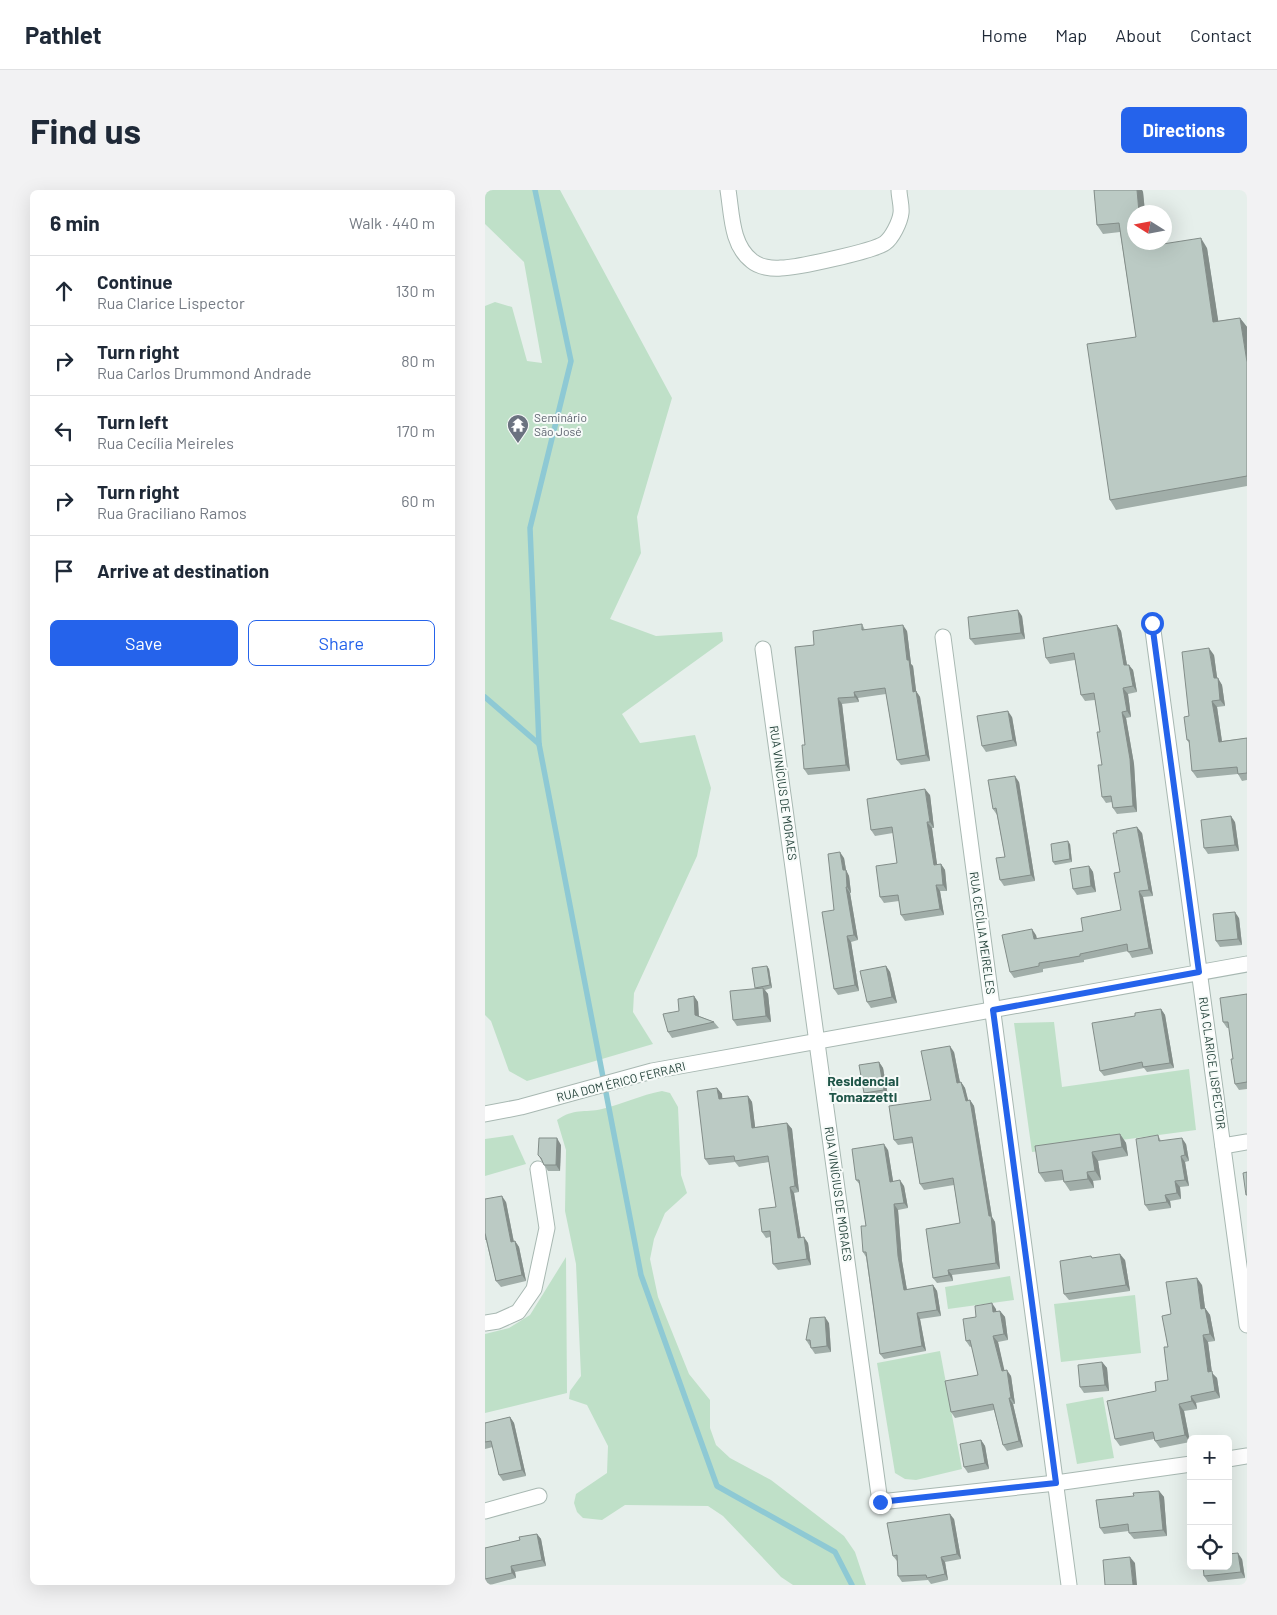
<!DOCTYPE html>
<html lang="en">
<head>
<meta charset="utf-8">
<style>
	body { margin:0; font-family:Barlow,sans-serif; background:#f2f2f3; color:#1f2937 }
	.controls { position:absolute; right:15px; bottom:15px; display:grid; overflow:hidden; border-radius:8px; box-shadow:0 5px 20px #0002 }
	.controls button { width:45px; height:45px; display:grid; place-items:center; padding:0; border:0; border-bottom:1px solid #e0e1e3; background:#fff; color:#1f2937; font:25px sans-serif }
	.compass { position:absolute; left:642px; top:15px; width:45px; height:45px; border-radius:50%; background:#fff; box-shadow:0 5px 20px #0002; rotate:281deg }
	.stop { position:absolute; width:15px; height:15px; margin:-11px; border:4px solid #2563eb; border-radius:50%; background:#fff }
	.stop.end { background:#2563eb; border-color:#fff; box-shadow:0 1px 5px #0008 }
	.list { margin:0; padding:0; list-style:none }
	h2 { display:flex; justify-content:space-between; align-items:center; height:65px; margin:0; padding:0 20px; font-size:21px }
	h2 small { font-size:16px; font-weight:400; color:#747a83 }
	.list li { display:grid; grid-template-columns:32px 1fr auto; gap:15px; align-items:center; box-sizing:border-box; height:70px; padding:0 20px; border-top:1px solid #e0e1e3 }
	.list b { display:block; font-size:19px; white-space:nowrap }
	.list p { margin:0; font-size:16px; white-space:nowrap; color:#747a83 }
	.list em { font-size:16px; font-style:normal; color:#747a83 }
	.actions { display:flex; gap:10px; padding:15px 20px }
	.actions a { flex:1; padding:11px 0; border:1px solid #2563eb; border-radius:8px; text-align:center; font-size:18px; color:#2563eb }
	.actions .main { background:#2563eb; color:#fff }
	.icon { flex:none; width:28px; height:28px; fill:none; stroke:currentColor; stroke-width:2; stroke-linecap:round; stroke-linejoin:round }
	.map { position:relative; flex:none; width:762px; height:1395px; overflow:hidden; border-radius:8px }
	header { display:flex; align-items:center; gap:30px; box-sizing:border-box; height:70px; padding:0 25px; background:#fff; border-bottom:1px solid #e0e1e3 }
	header strong { font-size:24px }
	nav { display:flex; gap:28px; margin-inline-start:auto; font-size:18px }
	.intro { display:flex; align-items:center; justify-content:space-between; box-sizing:border-box; height:120px; padding:0 30px }
	h1 { margin:0; font-size:35px }
	.button { padding:12px 22px; border-radius:8px; background:#2563eb; color:#fff; font-size:18px; font-weight:700 }
	main { display:flex; gap:30px; padding:0 30px }
	aside { flex:1; background:#fff; border-radius:8px; box-shadow:0 5px 20px #0002 }
	.map>svg:first-child { display:block }
</style>
</head>
<body>
<header>
<strong>Pathlet</strong>
<nav><a>Home</a><a>Map</a><a>About</a><a>Contact</a></nav>
</header>
<div class="intro"><h1>Find us</h1><a class="button">Directions</a></div>
<main>
<aside>
<h2>6 min<small>Walk · 440 m</small></h2>
<ul class="list">
<li><svg class="icon" aria-label="ahead" viewBox="0 0 24 24"><path d="M12 20V5M6 11l6-6 6 6"/></svg><div><b>Continue</b><p>Rua Clarice Lispector</p></div><em>130 m</em></li>
<li><svg class="icon" aria-label="right" viewBox="0 0 24 24"><path d="M7 20v-9h11M14 6l5 5-5 5"/></svg><div><b>Turn right</b><p>Rua Carlos Drummond Andrade</p></div><em>80 m</em></li>
<li><svg class="icon" aria-label="left" viewBox="0 0 24 24"><path d="M17 20v-9H6M10 6l-5 5 5 5"/></svg><div><b>Turn left</b><p>Rua Cecília Meireles</p></div><em>170 m</em></li>
<li><svg class="icon" aria-label="right" viewBox="0 0 24 24"><path d="M7 20v-9h11M14 6l5 5-5 5"/></svg><div><b>Turn right</b><p>Rua Graciliano Ramos</p></div><em>60 m</em></li>
<li><svg class="icon" aria-label="arrive" viewBox="0 0 24 24"><path d="M6 21V4h12l-3 4 3 4H6"/></svg><div><b>Arrive at destination</b></div></li>
</ul>
<div class="actions"><a class="main">Save</a><a>Share</a></div>
</aside>
<div class="map">
<svg width="762" height="1395" viewBox="0 0 762 1395">
	<rect width="100%" height="100%" fill="#e6efeb"/>
	<g fill="#bfe0c8">
		<polygon points="0,0 75,0 187,208 152,327 156,363 125,429 171,446 237,442 238,451 137,524 155,553 210,545 226,598 212,666 149,803 148,822 168,854 42,891 24,881 6,831 0,825 0,116 10,112 27,117 42,171 57,173 39,72 0,34"/>
		<polygon points="569,832 577,897 704,879 711,940 547,962 529,833"/>
		<path d="M177 901 185 903 193 917 196 985 202 1003 180 1023 169 1049 165 1069 173 1107 204 1184 225 1210V1238L231 1255 245 1268 286 1290 359 1346 370 1362 381 1395H308L296 1387 238 1326 223 1316 140 1315 117 1330 98 1328 92 1322 89 1313 91 1304 122 1283 123 1256 102 1215 84 1209 85 1201 96 1186 91 1074 80 1021 81 960 72 930C89 918 99 923 117 919 137 914 156 905 177 901Z"/>
		<polygon points="28,945 41,974 0,986 0,949"/>
		<polygon points="81,1067 82,1203 0,1223 0,1144 24,1138 45,1125"/>
		<polygon points="525,1086 529,1110 463,1119 460,1097"/>
		<polygon points="650,1105 656,1163 576,1172 569,1114"/>
		<polygon points="455,1161 477,1279 431,1290 420,1289 410,1283 392,1173"/>
		<polygon points="618,1207 629,1268 592,1274 581,1214"/>
	</g>
	<g fill="none" stroke-linecap="round" stroke-linejoin="round">
		<g stroke="#8ec9d4" stroke-width="5.5">
			<polyline points="50,0 86,171 45,338 54,554 156,1085 232,1296 350,1362 367,1395"/>
			<polyline points="0,507 54,554"/>
		</g>
		<g stroke="#a8b8b2" stroke-width="17">
			<g id="street">
				<path d="M243 0C247 24 246 55 267 71 274 77 287 79 296 78 311 78 389 61 400 53 407 48 415 32 416 23 417 16 414 7 414 0"/>
				<polyline points="667,433 762,1135"/>
				<polyline points="458,447 584,1395"/>
				<polyline points="278,459 395,1312 571,1293 706,1274"/>
				<polyline points="0,924 36,917 167,881 762,774"/>
				<polyline points="738,956 762,952"/>
				<polyline points="0,1133 13,1131 33,1122 49,1099 62,1038 53,979"/>
				<polyline points="743,1269 762,1266"/>
				<polyline points="0,1321 54,1306"/>
			</g>
		</g>
		<use href="#street" stroke="#fff" stroke-width="15"/>
	</g>
	<g fill="#a1aea9">
		<polygon points="609,0 657,0 658,2 660,22 650,22 650,52 670,52 670,55 722,58 733,131 755,128 762,137 762,296 631,320 625,310 651,147 635,42 618,44 612,35"/>
		<polygon points="537,426 540,449 490,455 485,449"/>
		<polygon points="377,434 380,440 422,441 426,474 428,476 431,501 435,507 445,571 416,575 412,570 401,504 373,508 374,512 357,514 365,581 323,585 319,579 320,555 329,455"/>
		<polygon points="632,435 636,441 642,475 648,480 652,502 643,504 646,527 641,528 649,574 652,622 632,624 628,618 627,612 621,613 617,607 617,575 615,542 610,510 600,511 596,505 590,470 565,474 561,468"/>
		<polygon points="729,465 732,488 737,495 740,516 732,517 737,551 762,548 762,590 757,591 753,584 712,588 707,581 705,554 702,550 704,526"/>
		<polygon points="527,527 532,556 501,562 497,556"/>
		<polygon points="534,592 550,691 519,696 515,690 520,667 512,625 508,619"/>
		<polygon points="445,605 449,638 447,638 452,675 456,674 460,680 462,701 455,701 459,725 420,731 416,725 414,711 399,713 395,707 412,673 408,643 390,646 386,640"/>
		<polygon points="750,632 754,661 723,664 719,658"/>
		<polygon points="657,643 668,706 658,707 668,764 647,768 643,761 599,770 599,772 558,779 558,782 529,788 525,782 551,745 552,749 598,741 636,720 635,682"/>
		<polygon points="585,654 587,672 570,675 568,672"/>
		<polygon points="359,668 361,680 364,686 366,703 365,703 373,750 366,752 374,801 353,805 349,799 349,720"/>
		<polygon points="604,676 608,682 611,702 592,705 588,699"/>
		<polygon points="754,728 757,755 735,757 731,751"/>
		<polygon points="282,776 284,779 287,798 280,800 283,804 286,832 252,836 248,830 271,799 270,798"/>
		<polygon points="401,776 405,782 412,813 386,818 382,812"/>
		<polygon points="762,804 762,899 754,900 750,894 748,869 744,838 742,838 738,832"/>
		<polygon points="209,806 213,812 214,826 229,832 234,838 187,848 183,842 194,821"/>
		<polygon points="676,819 680,825 689,878 662,882 659,878 619,886 615,881 650,826"/>
		<polygon points="469,862 475,892 476,892 480,898 483,911 485,910 489,916 507,1027 510,1032 515,1079 467,1085 468,1091 452,1093 448,1088 475,1033 469,995 439,1000 435,994 428,953 413,955 409,950 446,910"/>
		<polygon points="394,872 398,878 403,906 383,909 379,903"/>
		<polygon points="232,898 237,904 237,909 263,906 267,912 270,937 302,933 307,939 314,1002 309,1003 316,1048 323,1053 326,1075 293,1080 288,1074 285,1047 281,1048 277,1042 291,1017 284,972 254,977 250,972 224,975 220,969"/>
		<polygon points="635,944 641,953 643,966 613,971 616,990 608,991 609,998 585,1001 579,992 578,990 560,992 554,983"/>
		<polygon points="673,945 676,951 701,954 704,971 700,972 704,996 695,997 696,1009 685,1011 686,1018 664,1021 660,1015"/>
		<polygon points="76,955 75,981 63,981 53,965"/>
		<polygon points="403,960 408,991 419,996 423,1018 413,1020 417,1071 422,1100 448,1095 452,1101 456,1126 435,1129 441,1161 399,1169 395,1164 381,1067 378,1062 381,1036 375,995 371,990"/>
		<polygon points="0,1009 21,1012 29,1052 30,1051 34,1057 41,1091 16,1097 11,1091 1,1050 0,1050"/>
		<polygon points="640,1070 645,1101 584,1110 579,1104"/>
		<polygon points="717,1095 720,1118 725,1125 730,1151 723,1152 727,1183 732,1188 735,1208 711,1213 712,1219 699,1221 705,1252 675,1258 670,1251 669,1249 635,1256 630,1249 671,1201 683,1190 683,1157 686,1124"/>
		<polygon points="511,1119 511,1122 515,1121 520,1127 523,1150 513,1152 519,1181 526,1186 530,1214 528,1214 538,1257 522,1261 518,1255 509,1220 470,1228 466,1222 493,1185 487,1156 485,1157 481,1151 491,1127"/>
		<polygon points="344,1133 346,1162 330,1164 321,1150"/>
		<polygon points="617,1172 622,1178 624,1201 599,1203 595,1197"/>
		<polygon points="25,1227 29,1233 41,1286 18,1291 14,1285 8,1257 0,1259 0,1233"/>
		<polygon points="496,1250 500,1256 504,1279 483,1283 479,1277"/>
		<polygon points="674,1301 679,1307 682,1346 649,1349 644,1343 644,1341 619,1344 615,1338 649,1306"/>
		<polygon points="469,1329 476,1369 460,1372 463,1390 446,1394 443,1390 417,1392 413,1386 412,1371 408,1366"/>
		<polygon points="52,1344 56,1349 61,1376 30,1382 31,1388 5,1395 0,1395 0,1358 35,1350"/>
		<polygon points="757,1369 760,1388 723,1392 719,1386"/>
	</g>
	<g fill="#838d89">
		<polygon points="652,0 657,0 658,2 660,22 654,22"/>
		<polygon points="716,48 722,58 735,142 728,132"/>
		<polygon points="665,52 670,52 672,65 665,56"/>
		<polygon points="755,128 762,137 762,172"/>
		<polygon points="533,420 537,426 540,449 536,443"/>
		<polygon points="418,435 422,441 426,474 428,476 432,508 428,502 422,470"/>
		<polygon points="632,435 636,441 643,481 639,475"/>
		<polygon points="724,458 729,465 733,494 733,488 737,495 740,516 735,510 729,488"/>
		<polygon points="644,475 648,480 652,502 648,496"/>
		<polygon points="638,498 643,504 646,527 642,521"/>
		<polygon points="431,501 435,507 445,571 441,565"/>
		<polygon points="369,502 373,508 374,512 370,507"/>
		<polygon points="353,508 357,514 365,581 361,575"/>
		<polygon points="727,511 732,517 738,559 734,552"/>
		<polygon points="523,521 527,527 532,556 528,550"/>
		<polygon points="637,522 641,528 649,574 652,622 648,616"/>
		<polygon points="530,586 534,592 550,691 546,685"/>
		<polygon points="440,599 445,605 449,638 445,632"/>
		<polygon points="746,626 750,632 754,661 750,655"/>
		<polygon points="442,632 447,638 453,681 449,675"/>
		<polygon points="652,637 657,643 668,706 664,700"/>
		<polygon points="583,651 585,654 587,672 585,669"/>
		<polygon points="355,662 359,668 361,680 364,686 366,703 362,697 358,680"/>
		<polygon points="456,674 460,680 462,701 458,695"/>
		<polygon points="604,676 608,682 611,702 606,696"/>
		<polygon points="451,695 455,701 459,725 455,719"/>
		<polygon points="361,697 365,703 373,750 369,745"/>
		<polygon points="654,701 658,707 668,764 664,758"/>
		<polygon points="750,722 754,728 757,755 753,749"/>
		<polygon points="547,739 551,745 553,755 549,749"/>
		<polygon points="362,746 366,752 374,801 370,795"/>
		<polygon points="282,776 284,779 287,798 285,795"/>
		<polygon points="401,776 405,782 412,813 407,807"/>
		<polygon points="278,798 283,804 286,832 281,826"/>
		<polygon points="209,806 213,812 214,831 210,825"/>
		<polygon points="676,819 680,825 689,878 685,873"/>
		<polygon points="465,856 469,862 476,898 472,893"/>
		<polygon points="394,872 398,878 403,906 399,900"/>
		<polygon points="476,892 480,898 485,917 481,911"/>
		<polygon points="232,898 237,904 238,915 234,909"/>
		<polygon points="263,906 267,912 271,944 267,938"/>
		<polygon points="485,910 489,916 507,1027 510,1032 515,1079 511,1073"/>
		<polygon points="302,933 307,939 314,1002 310,996"/>
		<polygon points="635,944 641,953 643,966 637,957"/>
		<polygon points="72,948 76,955 75,981 71,975"/>
		<polygon points="697,948 701,954 704,971 700,965"/>
		<polygon points="399,954 403,960 409,997 405,992"/>
		<polygon points="607,962 613,971 616,990 610,981"/>
		<polygon points="696,966 700,972 704,996 700,990"/>
		<polygon points="602,982 608,991 609,998 603,989"/>
		<polygon points="415,990 419,996 423,1018 419,1013"/>
		<polygon points="690,991 695,997 696,1009 692,1003"/>
		<polygon points="305,997 309,1003 317,1054 313,1048"/>
		<polygon points="680,1005 685,1011 686,1018 682,1012"/>
		<polygon points="17,1006 21,1012 30,1058 26,1052"/>
		<polygon points="409,1014 413,1020 417,1071 423,1106 419,1100 413,1066"/>
		<polygon points="319,1047 323,1053 326,1075 322,1069"/>
		<polygon points="30,1051 34,1057 41,1091 37,1085"/>
		<polygon points="635,1064 640,1070 645,1101 641,1095"/>
		<polygon points="463,1080 467,1085 468,1091 464,1085"/>
		<polygon points="712,1088 717,1095 720,1118 725,1125 730,1151 725,1144 716,1119"/>
		<polygon points="448,1095 452,1101 456,1126 452,1120"/>
		<polygon points="507,1113 511,1119 512,1128 508,1122"/>
		<polygon points="515,1121 520,1127 523,1150 519,1144"/>
		<polygon points="432,1123 435,1129 441,1161 437,1156"/>
		<polygon points="340,1127 344,1133 346,1162 342,1156"/>
		<polygon points="718,1145 723,1152 727,1183 732,1188 735,1208 730,1201 723,1182"/>
		<polygon points="508,1146 513,1152 521,1187 517,1181"/>
		<polygon points="617,1172 622,1178 624,1201 620,1195"/>
		<polygon points="522,1180 526,1186 530,1214 526,1208"/>
		<polygon points="706,1206 711,1213 712,1219 707,1211"/>
		<polygon points="524,1208 528,1214 538,1257 534,1251"/>
		<polygon points="694,1214 699,1221 705,1252 700,1245"/>
		<polygon points="25,1227 29,1233 41,1286 37,1280"/>
		<polygon points="496,1250 500,1256 504,1279 500,1273"/>
		<polygon points="674,1301 679,1307 682,1346 678,1340"/>
		<polygon points="465,1324 469,1329 476,1369 472,1364"/>
		<polygon points="52,1344 56,1349 61,1376 57,1370"/>
		<polygon points="753,1363 757,1369 760,1388 756,1382"/>
		<polygon points="456,1367 460,1372 463,1390 460,1384"/>
		<polygon points="645,1367 650,1373 652,1395 648,1395"/>
		<polygon points="26,1376 30,1382 31,1388 27,1383"/>
	</g>
	<g fill="#bbcac4" stroke="#838d89">
		<polygon points="609,0 652,0 654,22 650,22 650,52 665,52 665,56 716,48 728,132 755,128 762,172 762,286 625,310 602,154 651,147 634,33 612,35"/>
		<polygon points="533,420 536,443 485,449 483,427"/>
		<polygon points="377,434 377,440 418,435 422,470 424,470 428,502 431,501 441,565 412,570 400,498 369,502 370,507 353,508 361,575 319,579 317,555 320,555 310,457 329,455 328,441"/>
		<polygon points="632,435 639,475 644,475 648,496 638,498 642,521 637,522 645,569 648,616 628,618 626,606 617,607 613,575 617,575 612,542 615,542 609,503 596,505 589,463 561,468 558,448"/>
		<polygon points="724,458 729,488 733,488 735,510 727,511 734,552 762,548 762,583 753,584 752,577 707,581 704,550 702,550 699,527 704,526 697,462"/>
		<polygon points="523,521 528,550 497,556 492,526"/>
		<polygon points="530,586 546,685 515,690 511,668 520,667 511,618 508,619 503,590"/>
		<polygon points="440,599 445,632 442,632 449,675 456,674 458,695 451,695 455,719 416,725 413,705 395,707 391,676 412,673 407,637 386,640 382,609"/>
		<polygon points="746,626 750,655 719,658 716,630"/>
		<polygon points="652,637 664,700 654,701 664,758 643,762 642,754 595,764 595,766 554,773 554,776 525,782 517,745 547,739 549,749 598,741 596,728 636,720 629,683 635,682 628,643 632,643 631,641"/>
		<polygon points="583,651 585,669 568,672 566,654"/>
		<polygon points="355,662 358,680 361,680 362,697 361,697 369,745 362,746 370,795 349,799 337,722 349,720 343,664"/>
		<polygon points="604,676 606,696 588,699 585,679"/>
		<polygon points="750,722 753,749 731,751 728,724"/>
		<polygon points="282,776 285,795 270,798 267,778"/>
		<polygon points="401,776 407,807 382,812 375,781"/>
		<polygon points="278,798 281,826 248,830 245,801"/>
		<polygon points="762,804 762,892 750,894 746,869 748,869 743,832 738,832 735,808"/>
		<polygon points="209,806 210,825 229,832 183,842 178,824 194,821 193,809"/>
		<polygon points="676,819 685,873 658,877 657,872 615,881 607,833 650,826 650,823"/>
		<polygon points="465,856 472,893 476,892 481,911 485,910 504,1026 506,1026 511,1073 463,1080 464,1085 448,1088 441,1039 475,1033 468,988 435,994 427,947 409,950 404,916 446,910 436,861"/>
		<polygon points="394,872 399,900 379,903 374,875"/>
		<polygon points="232,898 234,909 263,906 267,938 302,933 310,996 305,997 313,1048 319,1047 322,1069 288,1074 285,1041 277,1042 274,1019 291,1017 283,966 250,971 249,966 220,969 212,901"/>
		<polygon points="635,944 637,957 607,962 610,981 602,982 603,989 579,992 577,980 554,983 550,956"/>
		<polygon points="673,945 674,951 697,948 700,965 696,966 700,990 690,991 692,1003 680,1005 682,1012 660,1015 651,949"/>
		<polygon points="54,948 72,948 71,975 59,975 56,968 53,965"/>
		<polygon points="399,954 405,992 415,990 419,1013 409,1014 413,1066 419,1100 448,1095 452,1120 432,1123 437,1156 395,1164 381,1062 378,1062 376,1036 381,1036 374,990 371,990 367,959"/>
		<polygon points="762,982 762,1005 761,1005 758,983"/>
		<polygon points="17,1006 26,1052 30,1051 37,1085 11,1091 0,1043 0,1009"/>
		<polygon points="635,1064 641,1095 579,1104 575,1071 606,1066 607,1068"/>
		<polygon points="712,1088 716,1119 720,1118 725,1144 718,1145 723,1182 727,1181 730,1201 706,1206 707,1211 694,1214 700,1245 670,1251 668,1242 630,1249 622,1211 671,1201 670,1192 683,1190 679,1157 683,1157 677,1126 686,1124 681,1092"/>
		<polygon points="507,1113 508,1122 515,1121 519,1144 508,1146 517,1181 522,1180 526,1208 524,1208 534,1251 518,1255 508,1214 466,1222 460,1191 493,1185 485,1150 481,1151 478,1129 491,1127 490,1116"/>
		<polygon points="340,1127 342,1156 326,1158 325,1150 321,1150 325,1128"/>
		<polygon points="617,1172 620,1195 595,1197 593,1175"/>
		<polygon points="25,1227 37,1280 14,1285 6,1251 0,1252 0,1233"/>
		<polygon points="496,1250 500,1273 479,1277 475,1254"/>
		<polygon points="674,1301 678,1340 644,1343 643,1334 615,1338 611,1310 649,1306 648,1303"/>
		<polygon points="465,1324 472,1364 456,1367 460,1384 442,1388 441,1385 413,1386 412,1365 408,1366 402,1333"/>
		<polygon points="52,1344 57,1370 26,1376 27,1383 0,1389 0,1358 35,1350 34,1347"/>
		<polygon points="753,1363 756,1382 719,1386 718,1376 743,1376 743,1364"/>
		<polygon points="645,1367 648,1395 620,1395 618,1370"/>
	</g>
	<g fill="none" stroke-linecap="round" stroke-linejoin="round">
		<polyline stroke="#2563eb" stroke-width="6" points="395,1312 571,1293 508,820 714,782 667,433"/>
	</g>
	<defs>
		<g id="temple-pin" transform="scale(1.125)"><path d="M0 17L-7.5 6A9.5 9.5 0 1 1 7.5 6Z" fill="#6b7280" stroke="#f7fbf9"/><path d="M0-6L5-2H3V0L6.5 2.5H4V6H1.5V3h-3V6H-4V2.5H-6.5L-3 0V-2H-5Z" fill="#fff"/></g>
	</defs>
	<g fill-rule="evenodd">
		<use href="#temple-pin" x="33" y="235"/>
	</g>
	<g text-anchor="middle" stroke-width="4" stroke-linejoin="round" paint-order="stroke">
		<g font-size="12" fill="#5b616d" stroke="#f7fbf9" text-anchor="start">
			<text x="49" y="232">Seminário<tspan x="49" dy="14">São José</tspan></text>
		</g>
		<g font-size="12" fill="#24423a" stroke="#f7fbf9">
			<text transform="translate(298 603) rotate(82)" y="4">RUA VINÍCIUS DE MORAES</text>
			<text transform="translate(497 743) rotate(82)" y="4">RUA CECÍLIA MEIRELES</text>
			<text transform="translate(727 873) rotate(82)" y="4">RUA CLARICE LISPECTOR</text>
			<text transform="translate(136 892) rotate(-14)" y="4">RUA DOM ÉRICO FERRARI</text>
			<text transform="translate(353 1004) rotate(82)" y="4">RUA VINÍCIUS DE MORAES</text>
		</g>
		<g font-size="14" font-weight="bold" fill="#1f5548" stroke="#f7fbf9">
			<text x="378" y="896">Residencial<tspan x="378" dy="16">Tomazzetti</tspan></text>
		</g>
	</g>
</svg>
<div class="controls">
<button>+</button>
<button>−</button>
<button><svg class="icon" aria-label="locate" viewBox="0 0 24 24"><circle cx="12" cy="12" r="6"/><path d="M12 2v4M12 18v4M2 12h4M18 12h4"/></svg></button>
</div>
<svg class="compass" viewBox="-18 -18 36 36"><path d="M0-13l5 13h-10z" fill="#e53935"/><path d="M0 13l5-13h-10z" fill="#747a83"/></svg>
<div class="stop" style="left:667px;top:433px"></div>
<div class="stop end" style="left:395px;top:1312px"></div>
</div>
</main>
</body>
</html>
